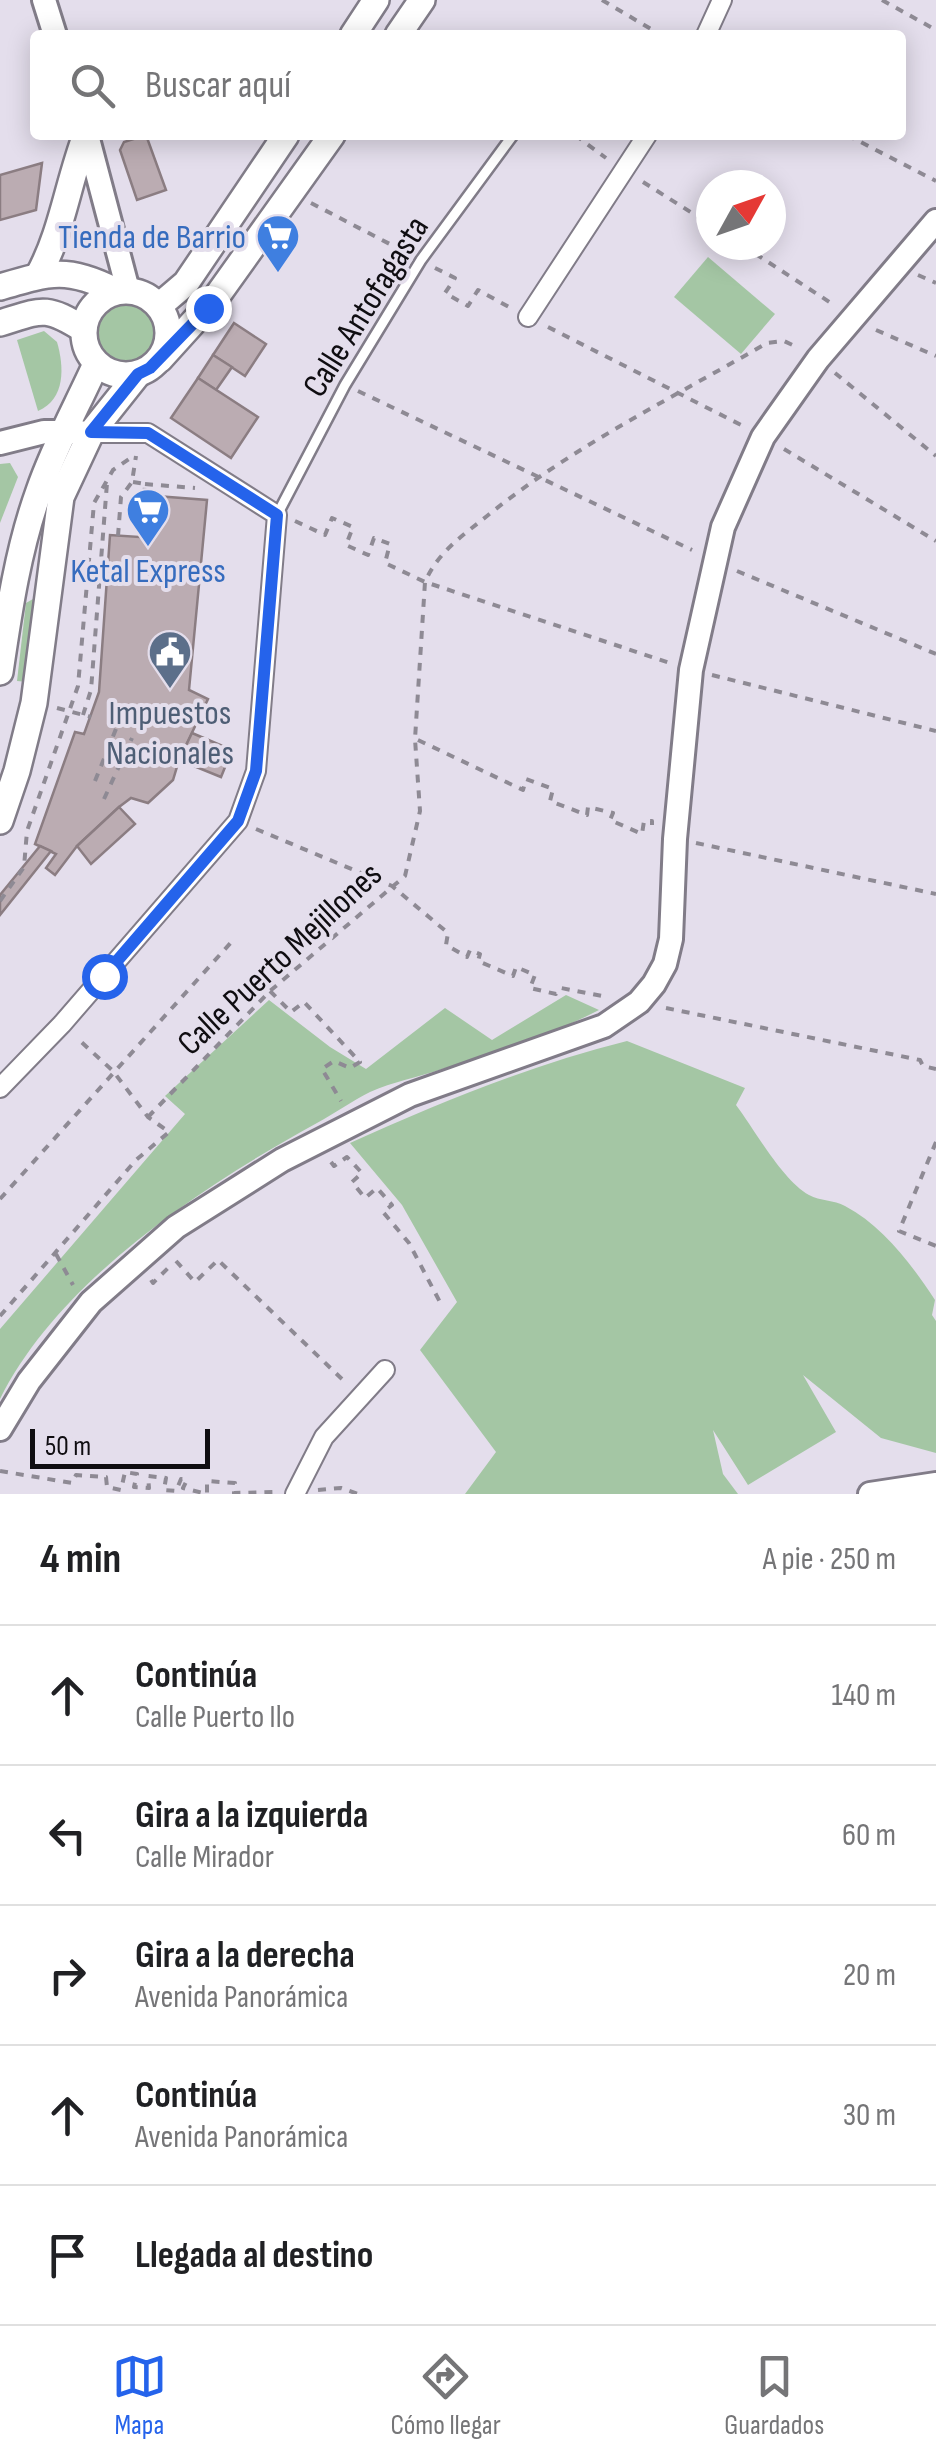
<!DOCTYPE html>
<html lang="es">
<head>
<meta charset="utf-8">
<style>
	body { margin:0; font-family:"Sofia Sans Condensed",sans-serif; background:#f6f6f6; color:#202124 }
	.compass { position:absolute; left:696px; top:170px; width:90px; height:90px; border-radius:50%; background:#fff; box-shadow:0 5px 25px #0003; rotate:50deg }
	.scale { position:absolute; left:30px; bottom:25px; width:180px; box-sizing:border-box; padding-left:10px; border:5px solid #0f0d11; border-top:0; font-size:28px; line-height:35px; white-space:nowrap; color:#0f0d11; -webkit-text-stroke:8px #e4deec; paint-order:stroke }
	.stop { position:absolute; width:30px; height:30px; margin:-22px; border:8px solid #2563eb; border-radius:50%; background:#fff }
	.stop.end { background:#2563eb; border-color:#fff; box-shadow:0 2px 10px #0008 }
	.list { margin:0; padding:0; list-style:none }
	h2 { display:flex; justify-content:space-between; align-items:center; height:130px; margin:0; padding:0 40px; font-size:42px }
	h2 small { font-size:32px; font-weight:400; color:#757577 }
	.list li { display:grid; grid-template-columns:65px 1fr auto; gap:30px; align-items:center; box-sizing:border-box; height:140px; padding:0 40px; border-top:2px solid #e0e0e0 }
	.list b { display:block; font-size:38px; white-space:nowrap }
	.list p { margin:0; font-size:32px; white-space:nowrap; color:#757577 }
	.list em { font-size:32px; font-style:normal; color:#757577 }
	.icon { flex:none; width:55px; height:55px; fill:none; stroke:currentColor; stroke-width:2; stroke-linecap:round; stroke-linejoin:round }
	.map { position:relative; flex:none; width:936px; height:1494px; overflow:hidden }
	.search { position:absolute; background:#fff; box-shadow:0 5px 25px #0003; left:30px; right:30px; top:30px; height:110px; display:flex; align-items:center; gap:25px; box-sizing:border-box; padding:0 35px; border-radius:10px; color:#757577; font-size:38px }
	.sheet { height:830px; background:#fff }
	nav { display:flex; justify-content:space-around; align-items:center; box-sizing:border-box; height:140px; border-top:2px solid #e0e0e0; background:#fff; font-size:28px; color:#757577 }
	nav a { display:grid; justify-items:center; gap:5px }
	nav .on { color:#2563eb }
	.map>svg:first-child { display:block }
</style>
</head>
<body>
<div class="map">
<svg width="936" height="1494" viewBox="0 0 936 1494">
	<rect width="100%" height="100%" fill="#e4deec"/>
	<g fill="#a4c6a4">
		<polygon points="708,257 775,314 741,354 674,297"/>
		<circle cx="126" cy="332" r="29"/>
		<path d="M44 331 57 342C64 366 66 399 38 411L17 340Z"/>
		<polygon points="10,463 18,477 0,523 0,464"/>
		<polygon points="33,599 37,600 28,682 17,681 26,603"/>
		<path d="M566 995 599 1010C549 1036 496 1053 442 1069 419 1077 392 1082 370 1092 352 1101 335 1113 317 1123 204 1185 59 1280 0 1399V1329L185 1114 165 1096 269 1000 330 1047 366 1069 445 1008 492 1040Z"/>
		<path d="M627 1041 745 1088 736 1105C755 1130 782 1180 809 1195 820 1201 834 1200 845 1206 883 1226 912 1265 935 1300L932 1315 936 1321V1453L881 1438 803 1375 836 1432 748 1485 713 1430 723 1474 738 1494H465L496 1452 420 1350 457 1302 402 1205 350 1143C439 1103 531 1065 627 1041Z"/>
	</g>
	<g fill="#bbacb2" stroke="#8b7d82" stroke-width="2.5">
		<polygon points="146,135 166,190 137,200 120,150 124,142"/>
		<polygon points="42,163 36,210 0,220 0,175"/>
		<polygon points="234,323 266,344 245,376 213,355"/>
		<polygon points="213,355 232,367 216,390 198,378"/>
		<polygon points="198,378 258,417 231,458 171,418"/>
		<polygon points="156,496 207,500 189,690 208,699 179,760 173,780 148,803 131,798 119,807 77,846 55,875 46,868 56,854 35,844 75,732 84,734 99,692 110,535 154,538"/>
		<polygon points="192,733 232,750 221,777 179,760"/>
		<polygon points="119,807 135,824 91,864 77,846"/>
		<polygon points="40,846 51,851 0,915 0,895"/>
	</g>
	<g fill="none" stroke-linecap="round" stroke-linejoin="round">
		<g stroke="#817c88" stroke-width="14">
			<polyline id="service" points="277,515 345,385 421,260 513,135"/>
		</g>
		<g stroke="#817c88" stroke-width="22">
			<g id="minor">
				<polyline points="706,35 722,0"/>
				<polyline points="528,317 647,135"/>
				<polyline points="0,1088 62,1024 238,821 256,771 277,515 148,433 91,433"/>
				<polyline points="295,1494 324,1437 385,1370"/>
			</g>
		</g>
		<g stroke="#817c88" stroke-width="28">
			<g id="tertiary">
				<polyline points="44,0 55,35"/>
				<polyline points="87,135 128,290"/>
				<polyline points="0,443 44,432 80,432"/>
				<polyline points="0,1429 29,1381 91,1302 176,1227 282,1160 410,1095 604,1026 639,1002 654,984 665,964 671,939 675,839 691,670 723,527 763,437 818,359 936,221"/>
				<polyline points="870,1494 936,1484"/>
			</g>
		</g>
		<g stroke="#817c88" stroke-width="30">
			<g id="secondary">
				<polyline points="353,35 376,0"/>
				<polyline points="398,35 422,0"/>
				<path d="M38 276C62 233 68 182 86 135"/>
				<path d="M0 287C51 272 67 267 116 291"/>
				<circle cx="126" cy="333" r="42"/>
				<polyline points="159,306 186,283 286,135"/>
				<path d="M0 323C42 310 45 305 83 329"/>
				<polyline points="160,359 217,296 332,135"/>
				<path d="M0 672C9 611 18 549 39 491 54 447 77 406 96 364"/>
				<polyline points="0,821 17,771 34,703 61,497 91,433 138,374"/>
			</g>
		</g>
		<g stroke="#8e8a94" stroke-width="4" stroke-dasharray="8 8" stroke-linecap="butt">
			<polyline points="602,0 661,35"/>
			<polyline points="882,0 936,30"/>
			<polyline points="575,135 606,158"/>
			<polyline points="847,135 936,181"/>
			<polyline points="643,182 711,225"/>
			<polyline points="311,203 409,254"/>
			<polyline points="742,245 834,305"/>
			<polyline points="435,268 455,278 445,293 468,306 478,290 509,307"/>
			<polyline points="918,275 936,283"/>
			<polyline points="548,327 745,427"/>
			<polyline points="876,330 936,356"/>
			<polyline points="835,373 936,456"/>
			<polyline points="358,391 692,550"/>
			<polyline points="784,449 936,541"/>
			<polyline points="133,482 145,484 142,537"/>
			<polyline points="145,484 195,488"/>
			<polyline points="295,521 325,535 332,518 353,527 346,545 368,555 374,538 390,544 385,563 425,582 670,663"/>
			<polyline points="118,536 121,497 132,482 136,456"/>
			<polyline points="737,571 936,654"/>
			<polyline points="712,675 936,731"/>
			<polyline points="57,708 91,717"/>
			<polyline points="132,714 134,708"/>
			<polyline points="83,715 91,690 107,483"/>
			<polyline points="418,740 523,790 526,779 553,789 550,801 587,815 588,807 613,813 610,820 642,834 644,821 652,821 652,825"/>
			<polyline points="95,781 118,724"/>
			<polyline points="104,799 132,738"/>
			<polyline points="256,829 392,886 448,933 446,945 467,957 470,950 480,954 478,961 513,976 516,967 535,975 530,988 556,994 561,988 607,997"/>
			<polyline points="696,843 936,894"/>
			<polyline points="0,901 24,867 27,831 78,686 94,503 113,470 135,455"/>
			<polyline points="270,991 291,1012 304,1002 360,1062 350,1068 334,1061 322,1069 341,1101"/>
			<polyline points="666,1008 920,1060 923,1066 936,1069"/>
			<path d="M148 1117 270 991 405 876 420 811 415 739 425 582C438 552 462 536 487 516 572 447 672 398 767 343L784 341 799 348"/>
			<polyline points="936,1142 899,1231 936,1246"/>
			<polyline points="331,1162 334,1166 347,1157 362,1173 352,1182 365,1198 377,1188 392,1205 383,1212 409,1243 441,1304"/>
			<polyline points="0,1199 235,938"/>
			<polyline points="56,1254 73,1285"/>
			<polyline points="176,1261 195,1282 218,1260 344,1381"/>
			<polyline points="151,1280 153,1283 169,1267"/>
			<polyline points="0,1316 136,1160 169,1132 148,1117 113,1071 78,1039"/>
			<polyline points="0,1471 72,1483 76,1475 106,1477 107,1487 121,1490 125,1472 137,1474 134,1487 149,1488 148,1476 166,1478 164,1490 176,1491 181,1479 187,1480 183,1488 207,1494 207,1481 235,1483 234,1493 274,1492"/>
			<polyline points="318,1490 341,1488 358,1494"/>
		</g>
		<use href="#service" stroke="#fff" stroke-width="9"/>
		<use href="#minor" stroke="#fff" stroke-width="18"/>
		<use href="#tertiary" stroke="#fff" stroke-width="22"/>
		<use href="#secondary" stroke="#fff" stroke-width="25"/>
	</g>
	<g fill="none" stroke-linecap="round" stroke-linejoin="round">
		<polyline stroke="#2563eb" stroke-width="12" points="104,976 238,821 256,771 277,515 148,433 91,432 138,374 150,368 208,308"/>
	</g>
	<defs>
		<g id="supermarket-pin" transform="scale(2.25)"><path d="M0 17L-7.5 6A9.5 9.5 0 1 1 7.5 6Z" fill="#3f7fe0" stroke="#e4deec"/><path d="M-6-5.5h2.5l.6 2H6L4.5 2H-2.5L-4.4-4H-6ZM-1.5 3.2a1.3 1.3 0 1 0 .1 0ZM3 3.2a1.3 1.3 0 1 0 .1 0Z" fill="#fff"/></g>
		<g id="civic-pin" transform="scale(2.25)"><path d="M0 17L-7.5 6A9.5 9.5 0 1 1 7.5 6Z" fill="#5c6f8a" stroke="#e4deec"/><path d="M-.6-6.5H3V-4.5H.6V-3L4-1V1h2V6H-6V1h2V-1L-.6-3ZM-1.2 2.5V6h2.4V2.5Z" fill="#fff"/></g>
	</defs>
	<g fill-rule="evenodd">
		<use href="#supermarket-pin" x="278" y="236"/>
		<use href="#supermarket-pin" x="148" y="510"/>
		<use href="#civic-pin" x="170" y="652"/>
	</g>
	<g text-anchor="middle" stroke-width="8" stroke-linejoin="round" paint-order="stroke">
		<g font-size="35" fill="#366cbe" stroke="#e4deec" text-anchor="end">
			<text x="246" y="248">Tienda de Barrio</text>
			<text x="148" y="582" text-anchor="middle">Ketal Express</text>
		</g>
		<g font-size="35" fill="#0f0d11" stroke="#e4deec">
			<text transform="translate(365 306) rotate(-58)" y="12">Calle Antofagasta</text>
			<text transform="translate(279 958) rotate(-43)" y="12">Calle Puerto Mejillones</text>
		</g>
		<g font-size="35" fill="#4e5e75" stroke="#e4deec">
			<text x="170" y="724">Impuestos<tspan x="170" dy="40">Nacionales</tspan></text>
		</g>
	</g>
</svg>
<svg class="compass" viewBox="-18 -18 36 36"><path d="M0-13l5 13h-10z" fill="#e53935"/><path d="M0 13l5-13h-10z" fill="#757577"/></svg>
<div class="scale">50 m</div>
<div class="stop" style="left:104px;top:976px"></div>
<div class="stop end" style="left:208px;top:308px"></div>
<div class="search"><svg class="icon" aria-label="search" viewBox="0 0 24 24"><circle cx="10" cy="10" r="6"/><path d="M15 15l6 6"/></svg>Buscar aquí</div>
</div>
<section class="sheet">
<h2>4 min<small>A pie · 250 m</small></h2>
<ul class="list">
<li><svg class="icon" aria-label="ahead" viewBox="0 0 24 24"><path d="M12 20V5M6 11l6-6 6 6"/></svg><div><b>Continúa</b><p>Calle Puerto Ilo</p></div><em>140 m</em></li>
<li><svg class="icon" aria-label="left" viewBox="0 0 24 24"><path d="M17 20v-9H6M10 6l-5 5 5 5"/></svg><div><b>Gira a la izquierda</b><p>Calle Mirador</p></div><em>60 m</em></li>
<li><svg class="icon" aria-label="right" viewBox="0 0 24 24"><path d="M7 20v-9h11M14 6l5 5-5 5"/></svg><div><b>Gira a la derecha</b><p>Avenida Panorámica</p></div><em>20 m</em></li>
<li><svg class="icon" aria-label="ahead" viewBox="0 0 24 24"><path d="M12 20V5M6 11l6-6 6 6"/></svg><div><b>Continúa</b><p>Avenida Panorámica</p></div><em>30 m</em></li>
<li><svg class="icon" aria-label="arrive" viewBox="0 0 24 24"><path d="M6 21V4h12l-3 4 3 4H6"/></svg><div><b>Llegada al destino</b></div></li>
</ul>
</section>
<nav>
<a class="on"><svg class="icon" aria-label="map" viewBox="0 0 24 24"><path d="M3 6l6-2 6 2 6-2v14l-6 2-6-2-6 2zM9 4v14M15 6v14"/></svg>Mapa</a>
<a><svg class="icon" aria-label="directions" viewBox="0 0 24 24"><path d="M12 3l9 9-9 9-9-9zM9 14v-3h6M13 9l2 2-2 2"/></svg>Cómo llegar</a>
<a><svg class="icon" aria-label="saved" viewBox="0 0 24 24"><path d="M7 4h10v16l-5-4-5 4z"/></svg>Guardados</a>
</nav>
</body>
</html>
